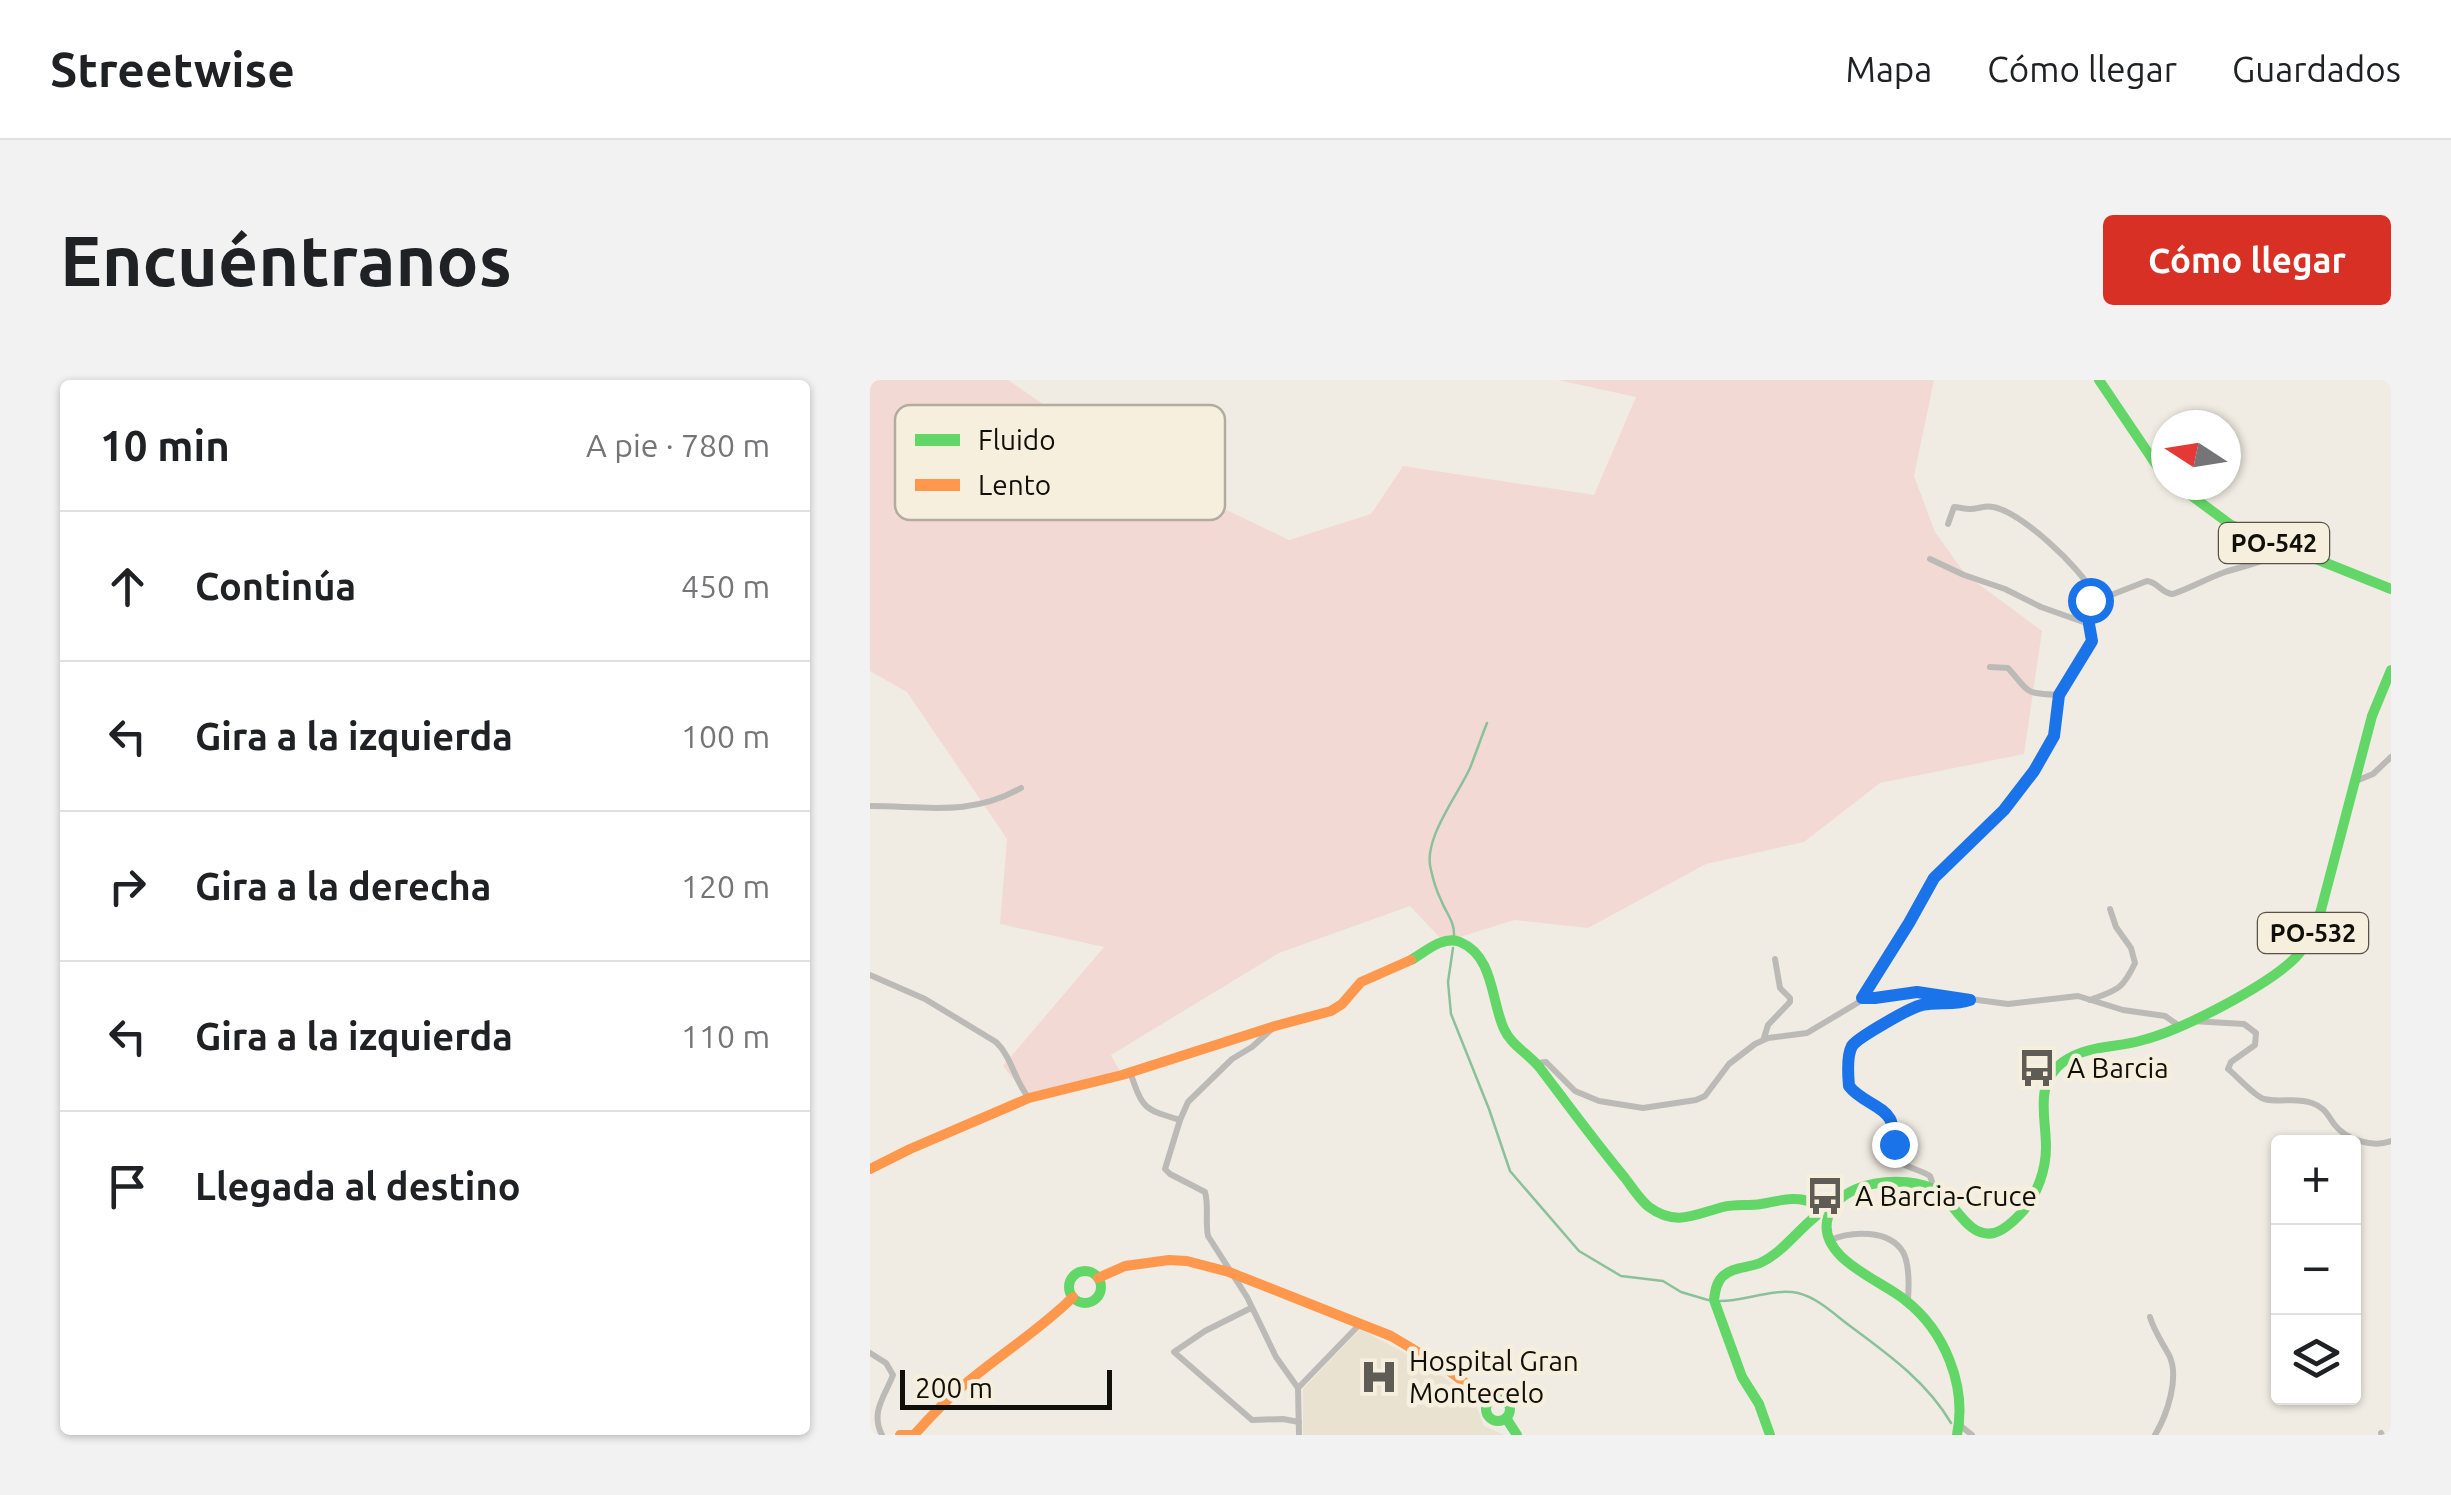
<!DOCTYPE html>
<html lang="es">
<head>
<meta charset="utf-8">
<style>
	body { margin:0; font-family:Ubuntu,sans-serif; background:#f2f2f2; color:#202124 }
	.controls { position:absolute; right:30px; bottom:30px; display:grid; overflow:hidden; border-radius:10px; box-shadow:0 2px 8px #0004 }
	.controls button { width:90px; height:90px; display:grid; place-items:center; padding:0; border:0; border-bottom:2px solid #e0e0e0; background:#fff; color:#202124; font:50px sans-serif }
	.compass { position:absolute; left:1281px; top:30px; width:90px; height:90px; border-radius:50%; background:#fff; box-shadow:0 2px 8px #0004; rotate:282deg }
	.scale { position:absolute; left:30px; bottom:25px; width:212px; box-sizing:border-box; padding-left:10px; border:5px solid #110f09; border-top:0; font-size:28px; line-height:35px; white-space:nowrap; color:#110f09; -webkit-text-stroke:8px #f6efdd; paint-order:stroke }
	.stop { position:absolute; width:30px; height:30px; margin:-22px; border:8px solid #1a73e8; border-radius:50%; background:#fff }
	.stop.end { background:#1a73e8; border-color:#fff; box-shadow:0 2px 10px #0008 }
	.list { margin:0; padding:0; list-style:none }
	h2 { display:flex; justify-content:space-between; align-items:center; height:130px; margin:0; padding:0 40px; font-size:42px }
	h2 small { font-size:32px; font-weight:400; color:#757577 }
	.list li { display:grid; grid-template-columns:65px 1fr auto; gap:30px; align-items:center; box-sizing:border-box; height:150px; padding:0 40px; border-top:2px solid #e0e0e0 }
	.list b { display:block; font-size:38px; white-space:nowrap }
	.list em { font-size:32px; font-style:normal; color:#757577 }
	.icon { flex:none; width:55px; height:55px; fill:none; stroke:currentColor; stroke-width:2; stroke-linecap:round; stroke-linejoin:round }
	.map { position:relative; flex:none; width:1521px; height:1055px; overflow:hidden; border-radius:10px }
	header { display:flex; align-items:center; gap:60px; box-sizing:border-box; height:140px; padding:0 50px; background:#fff; border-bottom:2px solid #e0e0e0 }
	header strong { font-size:48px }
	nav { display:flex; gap:55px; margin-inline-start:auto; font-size:35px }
	.intro { display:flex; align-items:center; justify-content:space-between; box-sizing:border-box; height:240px; padding:0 60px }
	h1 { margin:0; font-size:70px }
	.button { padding:25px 45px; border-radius:10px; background:#d93025; color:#fff; font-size:35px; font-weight:700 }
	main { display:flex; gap:60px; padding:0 60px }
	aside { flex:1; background:#fff; border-radius:10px; box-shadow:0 2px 8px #0004 }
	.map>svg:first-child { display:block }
</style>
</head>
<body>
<header>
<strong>Streetwise</strong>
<nav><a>Mapa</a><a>Cómo llegar</a><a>Guardados</a></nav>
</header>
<div class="intro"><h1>Encuéntranos</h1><a class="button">Cómo llegar</a></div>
<main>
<aside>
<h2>10 min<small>A pie · 780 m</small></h2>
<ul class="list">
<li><svg class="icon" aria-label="ahead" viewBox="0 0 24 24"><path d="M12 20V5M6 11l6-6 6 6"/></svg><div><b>Continúa</b></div><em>450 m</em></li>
<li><svg class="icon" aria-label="left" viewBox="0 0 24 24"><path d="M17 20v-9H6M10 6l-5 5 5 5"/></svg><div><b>Gira a la izquierda</b></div><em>100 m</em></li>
<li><svg class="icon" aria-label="right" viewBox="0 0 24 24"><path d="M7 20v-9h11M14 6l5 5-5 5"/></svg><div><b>Gira a la derecha</b></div><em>120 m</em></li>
<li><svg class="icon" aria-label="left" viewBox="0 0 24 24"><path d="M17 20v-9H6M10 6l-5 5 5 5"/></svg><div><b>Gira a la izquierda</b></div><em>110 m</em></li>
<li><svg class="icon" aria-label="arrive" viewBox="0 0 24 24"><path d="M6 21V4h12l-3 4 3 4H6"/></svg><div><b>Llegada al destino</b></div></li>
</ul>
</aside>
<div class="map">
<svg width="1521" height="1055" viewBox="0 0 1521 1055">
	<rect width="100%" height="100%" fill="#f0ece3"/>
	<polygon fill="#eae2d1" points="490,949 559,986 604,1020 614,1046 634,1055 433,1055 433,1009"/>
	<polygon fill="#f3d9d4" points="0,0 138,0 261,84 419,160 501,134 533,86 724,115 766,17 688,0 1064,0 1044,96 1065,152 1095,194 1172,251 1154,374 1010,403 934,462 836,484 718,548 644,540 574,562 540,526 409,573 241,675 252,695 159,718 133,686 234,567 130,544 137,459 37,312 0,291"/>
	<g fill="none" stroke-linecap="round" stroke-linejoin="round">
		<g stroke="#8bc19a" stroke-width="2.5">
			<path d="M584 556C585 542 576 533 571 520 567 512 563 499 561 490 552 460 588 415 600 388 606 373 611 358 617 343"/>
			<polyline points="583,568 578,602 581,634 619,729 640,791 709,871 751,896 793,901 811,912 838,920"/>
			<path d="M850 921C876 921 902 908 928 913 948 918 964 934 980 946 1018 974 1057 1002 1081 1043"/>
		</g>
		<g stroke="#bcbab7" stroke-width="6">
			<path d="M1078 144 1084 127C1089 127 1094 129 1100 129 1108 129 1115 125 1123 127 1151 132 1211 188 1223 213"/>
			<polyline points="1060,179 1094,195 1135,209 1171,227 1219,244"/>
			<path d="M1120 287 1138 288C1161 314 1153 313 1189 315"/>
			<polyline points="1486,401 1503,394 1521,377"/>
			<path d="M0 426C54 426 100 437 151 408"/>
			<path d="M0 595 55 619 126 662C141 676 144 699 158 717"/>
			<polyline points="993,618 1047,612 1138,624 1208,616 1253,630 1295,636 1308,645"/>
			<path d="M1220 620C1246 610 1252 611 1265 583L1261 568 1246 547 1240 529"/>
			<path d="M1322 641 1374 644 1386 653 1385 665 1361 682 1358 689C1367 696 1384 716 1394 719 1410 723 1426 717 1442 723 1454 727 1457 734 1464 744 1476 760 1503 768 1521 761"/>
			<polyline points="894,658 898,645 920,622 920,618 910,608 905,579"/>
			<path d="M668 683 676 682 705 711 729 721 773 728 826 720 835 716 859 684 885 664 898 658 937 653 989 622 1039 543 1064 498 1134 430 1164 391 1184 356 1189 315 1221 261 1219 244 1221 216 1223 213 1241 215 1277 201C1288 202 1292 214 1303 214 1321 208 1338 198 1355 192 1375 185 1400 183 1413 166"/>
			<path d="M260 692C273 729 273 729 310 740L295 789 300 794 335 812C339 826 335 841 338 856L377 917 406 977 428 1008 429 1055"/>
			<polyline points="310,740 318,722 362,679 382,667 403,648"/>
			<path d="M1064 808 1060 796C1051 790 1038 788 1030 782 1016 772 1028 748 1018 736 1007 723 989 721 979 706 976 690 977 668 990 658L1042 628 1063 623H1093L1099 621"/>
			<path d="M960 860C981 851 1019 849 1033 872 1040 885 1039 905 1038 919"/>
			<polyline points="381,928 335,951 304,972 382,1040 413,1039 429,1042"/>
			<path d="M1280 937C1284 951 1292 962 1299 975 1310 997 1297 1035 1285 1055"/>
			<path d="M0 973 16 983 23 995C15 1016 0 1032 12 1055"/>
			<polyline points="428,1008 490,944"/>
			<polyline points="1091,1046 1102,1055"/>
			<polyline points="1511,1053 1512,1055"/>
		</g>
		<g stroke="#63d668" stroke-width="10">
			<polyline points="1229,0 1287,86 1296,94"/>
			<polyline points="1307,105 1361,145 1521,209"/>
			<path d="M541 580C555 572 573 555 590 562 624 576 621 621 634 649 641 665 659 674 670 688 698 725 725 762 755 798 762 807 770 820 779 827 806 847 826 834 853 827 865 824 878 826 891 824 909 821 926 815 943 823L946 836C927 851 912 873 890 883 878 888 861 887 852 897 846 903 845 912 844 920L872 997 889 1024 900 1055"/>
			<circle cx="215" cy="907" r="16"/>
			<circle cx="628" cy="1029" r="12"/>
			<polyline points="636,1038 647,1055"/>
			<path d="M1087 1055C1097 1006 1075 951 1035 920 1011 900 946 878 958 837 969 800 1036 794 1065 810 1085 821 1097 859 1124 853 1135 850 1146 839 1154 830 1168 812 1176 789 1176 767 1176 736 1164 704 1193 682 1216 665 1247 668 1273 660 1312 650 1399 605 1426 577 1438 564 1445 547 1451 530L1502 336 1521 290"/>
		</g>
		<g stroke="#ff974d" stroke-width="10">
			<polyline points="0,789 40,769 159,718 252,695 405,646 461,631 472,624 491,602 541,580"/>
			<polyline points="228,898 255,886 299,880 317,881 359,892 521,956 578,990 618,1020"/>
			<path d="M30 1055H44C60 1037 75 1021 94 1005 129 975 170 950 203 917"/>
		</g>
	</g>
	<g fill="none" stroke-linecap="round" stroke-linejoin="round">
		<path stroke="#1a73e8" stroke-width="12" d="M1024 764C1022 756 1024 746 1020 739 1012 725 990 721 979 706 978 695 977 675 982 666 987 658 1041 627 1052 625 1068 621 1084 626 1100 620L1047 612 1005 618H992L1039 543 1064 498 1134 430 1164 391 1184 356 1189 315 1222 261 1219 244 1220 220"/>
	</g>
	<defs>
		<g id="bus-bare" transform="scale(3)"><path d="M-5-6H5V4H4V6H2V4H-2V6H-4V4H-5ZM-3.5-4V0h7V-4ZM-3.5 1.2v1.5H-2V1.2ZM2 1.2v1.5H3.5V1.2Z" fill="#5f5c55" stroke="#f6efdd" stroke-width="2.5" paint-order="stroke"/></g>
		<g id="hospital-bare" transform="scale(3)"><path d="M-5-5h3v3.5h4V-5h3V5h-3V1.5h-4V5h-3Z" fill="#5f5c55" stroke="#f6efdd" stroke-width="2.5" paint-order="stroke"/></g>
	</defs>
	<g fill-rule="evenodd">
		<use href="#bus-bare" x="1167" y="688"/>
		<use href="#bus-bare" x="955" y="816"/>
		<use href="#hospital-bare" x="509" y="997"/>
	</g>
	<g text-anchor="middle" stroke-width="9" stroke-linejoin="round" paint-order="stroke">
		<g fill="#f6efdd" stroke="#565249" stroke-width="2.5">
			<rect x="1349" y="143" width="110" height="40" rx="8"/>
			<rect x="1388" y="533" width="110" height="40" rx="8"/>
		</g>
		<g font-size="25" font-weight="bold" fill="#110f09">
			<text x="1404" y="172">PO-542</text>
			<text x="1443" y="562">PO-532</text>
		</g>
		<g font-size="28" fill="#110f09" stroke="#f6efdd" text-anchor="start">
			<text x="1197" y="698">A Barcia</text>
			<text x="985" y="826">A Barcia-Cruce</text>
			<text x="539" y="991">Hospital Gran<tspan x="539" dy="32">Montecelo</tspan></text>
		</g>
	</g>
	<rect x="25" y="25" width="330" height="115" rx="15" fill="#f6efdd" stroke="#b1ac9d" stroke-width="2.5"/>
	<rect x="45" y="54" width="45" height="12" fill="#63d668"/>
	<rect x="45" y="99" width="45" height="12" fill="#ff974d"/>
	<g font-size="28" fill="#110f09">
		<text x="108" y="70">Fluido</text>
		<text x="108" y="115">Lento</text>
	</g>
</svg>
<div class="controls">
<button>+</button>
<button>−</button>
<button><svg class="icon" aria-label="layers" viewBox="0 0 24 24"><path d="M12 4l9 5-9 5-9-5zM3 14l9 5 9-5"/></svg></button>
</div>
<svg class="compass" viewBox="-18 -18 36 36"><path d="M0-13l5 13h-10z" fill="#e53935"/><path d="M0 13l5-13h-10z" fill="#757577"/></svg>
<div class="scale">200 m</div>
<div class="stop" style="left:1220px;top:220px"></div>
<div class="stop end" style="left:1024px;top:764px"></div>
</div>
</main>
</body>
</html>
